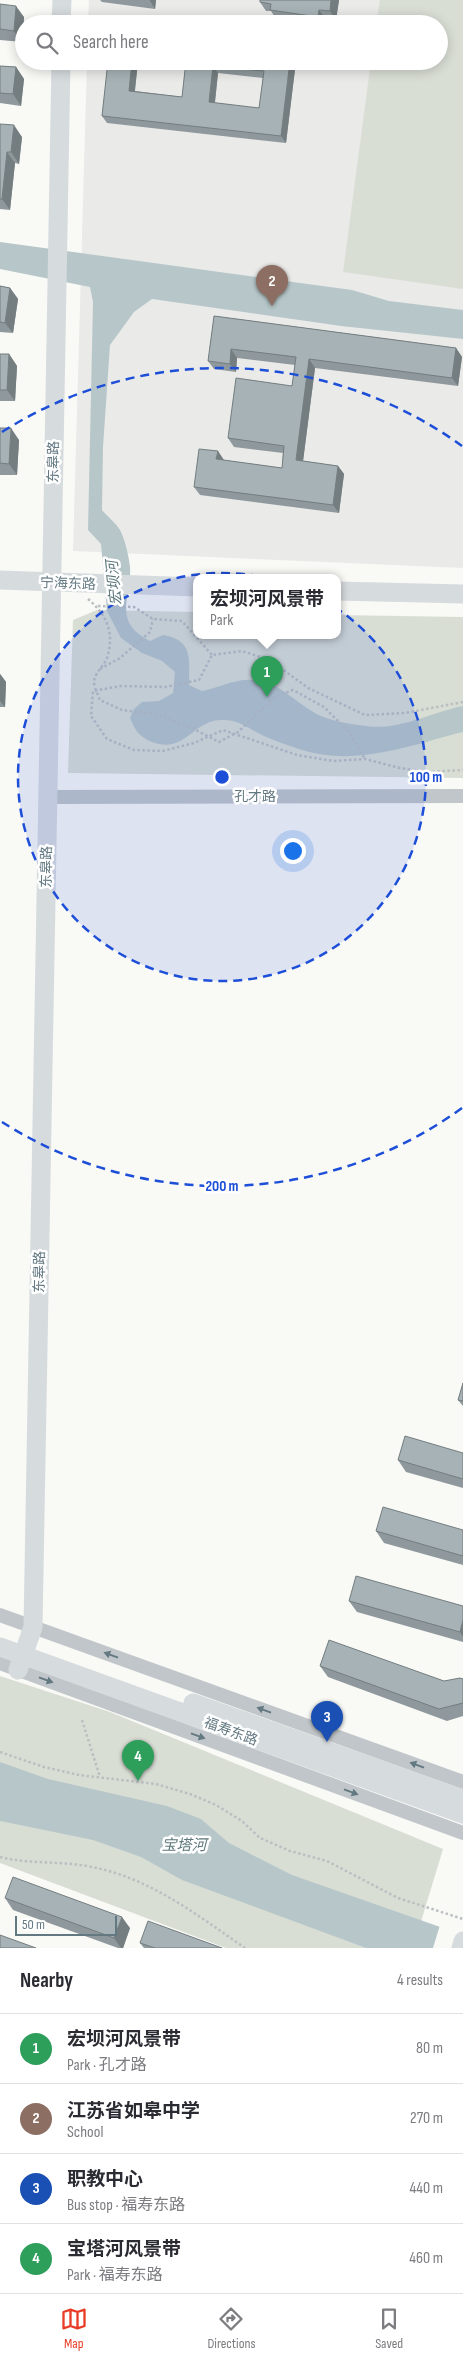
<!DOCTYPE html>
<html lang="en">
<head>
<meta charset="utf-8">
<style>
	body { margin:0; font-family:"Sofia Sans Condensed","Noto Sans SC",sans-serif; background:#f7f7f7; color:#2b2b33 }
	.scale { position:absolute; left:15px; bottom:12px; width:102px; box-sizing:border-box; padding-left:5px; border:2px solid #637982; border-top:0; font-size:14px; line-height:18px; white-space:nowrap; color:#637982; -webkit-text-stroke:4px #fff; paint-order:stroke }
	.you { position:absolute; left:292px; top:850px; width:18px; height:18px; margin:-12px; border:4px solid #fff; border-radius:50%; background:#1a73e8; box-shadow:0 0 0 8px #1a73e833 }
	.badge { display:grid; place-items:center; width:32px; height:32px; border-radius:50%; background:#e93c27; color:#fff; font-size:16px; font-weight:700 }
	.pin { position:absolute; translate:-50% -41px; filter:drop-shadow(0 1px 2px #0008) }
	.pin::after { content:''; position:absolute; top:26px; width:18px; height:15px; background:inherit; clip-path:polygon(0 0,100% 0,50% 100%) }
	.popup { position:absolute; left:193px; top:574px; width:148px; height:65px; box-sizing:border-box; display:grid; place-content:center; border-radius:10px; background:#fff; filter:drop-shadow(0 1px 4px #0005); font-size:16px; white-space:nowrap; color:#7c7c81 }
	.popup b { font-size:19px; color:#2b2b33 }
	.popup::after { content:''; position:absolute; left:50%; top:100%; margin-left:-10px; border:10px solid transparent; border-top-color:#fff }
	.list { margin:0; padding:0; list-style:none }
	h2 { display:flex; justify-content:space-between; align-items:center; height:65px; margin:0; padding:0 20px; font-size:21px }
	h2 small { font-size:16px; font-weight:400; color:#7c7c81 }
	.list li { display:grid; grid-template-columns:32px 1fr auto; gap:15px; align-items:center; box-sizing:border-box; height:70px; padding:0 20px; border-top:1px solid #e1e1e2 }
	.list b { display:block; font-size:19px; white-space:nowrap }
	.list p { margin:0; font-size:16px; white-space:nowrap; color:#7c7c81 }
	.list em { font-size:16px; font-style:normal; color:#7c7c81 }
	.icon { flex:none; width:28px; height:28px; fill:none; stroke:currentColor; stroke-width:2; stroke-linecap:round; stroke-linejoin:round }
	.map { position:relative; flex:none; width:463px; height:1948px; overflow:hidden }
	.search { position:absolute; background:#fff; box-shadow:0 2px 12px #0003; left:15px; right:15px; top:15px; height:55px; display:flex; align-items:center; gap:12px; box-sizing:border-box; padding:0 18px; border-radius:28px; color:#7c7c81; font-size:19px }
	.sheet { height:345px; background:#fff }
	nav { display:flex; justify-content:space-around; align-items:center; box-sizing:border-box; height:70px; border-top:1px solid #e1e1e2; background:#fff; font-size:14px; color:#7c7c81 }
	nav a { display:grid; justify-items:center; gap:2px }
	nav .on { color:#e93c27 }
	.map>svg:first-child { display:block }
</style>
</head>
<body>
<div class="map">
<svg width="463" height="1948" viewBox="0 0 463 1948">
	<rect width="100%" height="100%" fill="#f9f9f6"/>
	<polygon fill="#eaeae9" points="89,0 463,0 463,568 73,551 87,61 439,61 439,24 88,24"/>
	<g fill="#d9ded5">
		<polygon points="380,0 463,0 463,289 343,272 371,61 439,61 439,24 376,24"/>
		<polygon points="97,610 197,612 197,636 337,636 337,615 463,617 463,778 68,773 73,620"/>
		<polygon points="0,1676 110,1712 443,1849 413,1948 226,1948 0,1863"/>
	</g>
	<g fill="#b7c7c9">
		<path d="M0 242 352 290 389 301 463 310V339L341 326 152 299 134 312 110 345 103 447 102 510C107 516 116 523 120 530 125 539 129 557 130 567 132 598 111 621 150 641L163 635C194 640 189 660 189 685L202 691C220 688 235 678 254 680 280 681 298 706 321 716 335 722 351 724 366 726 400 731 431 712 463 706V732C411 745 355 767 302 750 290 746 278 742 266 737 252 731 240 720 224 720 193 718 186 755 152 742 139 737 135 730 130 718L134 709 142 702 159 701 173 693 175 672 162 661 142 653 121 638 107 611 101 544 88 530 93 302 90 287 0 269Z"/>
		<polygon points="0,1762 48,1779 167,1806 201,1819 229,1843 292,1875 463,1935 463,1948 366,1948 182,1880 141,1857 93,1840 0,1821"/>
	</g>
	<polygon fill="#f9f9f6" points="440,1925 463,1933 463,1948 433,1948"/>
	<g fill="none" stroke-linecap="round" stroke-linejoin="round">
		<g stroke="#babfc1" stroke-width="2.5" stroke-dasharray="2.5 2.5" stroke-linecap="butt">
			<path d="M88 599C107 615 115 633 107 658 104 666 95 672 94 682 94 687 98 695 100 700L122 710 154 714 186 725 219 742 238 732 275 697 293 690 324 707 348 731 365 759"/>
			<polyline points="98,606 134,607 153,619 182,621 212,655"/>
			<polyline points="100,669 120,658 150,632 153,619"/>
			<polyline points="463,702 405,713 365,715 308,688 270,660 242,651 212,655 199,680 165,687 121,686 93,691 91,716 107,739 134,750 163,751 194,743 223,730 297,755 333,761 365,759 400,768 426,772 463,770"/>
			<polyline points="82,1720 100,1777"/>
			<polyline points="0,1752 44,1767 79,1775 156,1784 190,1794 216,1805 242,1821 260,1838 290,1851 327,1861 398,1898 463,1919"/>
			<path d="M0 1857C29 1864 58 1861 87 1866 149 1877 194 1913 245 1948"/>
		</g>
		<g stroke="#c0c6c9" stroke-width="14">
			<polyline points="47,797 463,796"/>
			<polyline points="0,1615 463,1782"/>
			<polyline points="0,1663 463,1833"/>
		</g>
		<g stroke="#d6dbde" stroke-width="19">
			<polyline points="61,24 62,0"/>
			<polyline points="0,580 197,587"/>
			<polyline points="337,591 463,594"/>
			<polyline points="0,1647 463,1814"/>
			<polyline points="18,1670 33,1627 61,61"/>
			<polyline points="193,1703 463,1799"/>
			<polyline points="461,1948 463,1941"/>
		</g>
	</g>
	<g fill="#8f999d" fill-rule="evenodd">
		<polygon points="100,0 156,0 155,9 102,2"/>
		<polygon points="260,0 339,0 336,20 325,18 324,24 312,24 276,19 271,11 266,11 260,2"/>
		<polygon points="0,4 24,17 22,42 0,40"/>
		<path d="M108 61H138L135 91 182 97 186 66 143 61H296L286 143 107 123 102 116ZM218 73 263 78 259 108 215 103Z"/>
		<polygon points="0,66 16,67 24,79 21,106 0,103"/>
		<polygon points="0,124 22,137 19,164 15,163 10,210 0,209"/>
		<polygon points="0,286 10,288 18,299 13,333 0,332"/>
		<polygon points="214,316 456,348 462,357 458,386 315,368 303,461 338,466 344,474 339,513 200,495 194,487 223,460 282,468 283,453 234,447 228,438 292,386 295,365 237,358 236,372 214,369 208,361"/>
		<polygon points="0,354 9,354 17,366 15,401 0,401"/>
		<polygon points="0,428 19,440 17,475 0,475"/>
		<polygon points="0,674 6,682 5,707 0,707"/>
		<polygon points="463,1383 463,1406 458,1400"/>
		<polygon points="463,1453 463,1488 406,1472 398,1460"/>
		<polygon points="463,1530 463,1565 384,1543 376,1531"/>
		<polygon points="349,1601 463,1606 463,1642 357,1612"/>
		<polygon points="320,1666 444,1681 463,1679 463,1716 447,1721 328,1677"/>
		<polygon points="5,1898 130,1928 123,1948 118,1948 13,1910"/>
		<polygon points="140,1943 222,1948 144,1948"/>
	</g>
	<g fill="#747d7f">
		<polygon points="150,0 156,0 155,9 150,1"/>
		<polygon points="331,0 339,0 336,20 330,11"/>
		<polygon points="16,6 24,17 22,42 14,31"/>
		<polygon points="319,10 325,18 324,24 323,24 318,17"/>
		<polygon points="132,61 138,61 134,98 129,91"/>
		<polygon points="290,61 296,61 286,143 281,136"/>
		<polygon points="213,66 218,73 214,109 209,102"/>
		<polygon points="16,67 24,79 21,106 13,94"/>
		<polygon points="14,125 22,137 19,164 11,152"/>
		<polygon points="7,152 15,163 10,210 2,199"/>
		<polygon points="10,288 18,299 13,333 5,323"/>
		<polygon points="456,348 462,357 458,386 452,378"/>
		<polygon points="231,349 237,358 236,372 230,364"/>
		<polygon points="9,354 17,366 15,401 7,390"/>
		<polygon points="309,359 315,368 302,469 296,460"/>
		<polygon points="11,428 19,440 17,475 9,464"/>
		<polygon points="218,451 224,460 216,459"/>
		<polygon points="338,466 344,474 339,513 333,505"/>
		<polygon points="0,674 6,682 5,707 0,701"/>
		<polygon points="463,1620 463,1637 460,1632"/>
		<polygon points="122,1917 130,1928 123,1948 121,1948 114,1938"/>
	</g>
	<g fill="#a6b2b6" stroke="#747d7f" fill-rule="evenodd">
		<polygon points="260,0 331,0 330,11 319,10 318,17 270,10 271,4 260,2"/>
		<polygon points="0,4 16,6 14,31 0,29"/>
		<path d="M108 61H132L129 91 182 97 186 61H290L281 136 102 116ZM213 66 264 71 259 108 209 102Z"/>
		<polygon points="0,66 16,67 13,94 0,93"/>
		<polygon points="0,124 14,125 11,152 7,152 2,199 0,199"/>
		<polygon points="0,286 10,288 5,323 0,322"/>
		<polygon points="214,316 456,348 452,378 309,359 296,460 338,466 333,505 194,487 199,449 218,451 216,459 282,468 284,446 228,438 236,378 292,386 296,357 231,349 230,364 208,361"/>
		<polygon points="0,354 9,354 7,390 0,390"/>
		<polygon points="0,428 11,428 9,464 0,463"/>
		<polygon points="463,1383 463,1401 458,1400"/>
		<polygon points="405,1436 463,1453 463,1479 398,1460"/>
		<polygon points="383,1507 463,1530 463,1556 376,1531"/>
		<polygon points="356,1576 463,1606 463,1620 460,1632 349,1601"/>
		<polygon points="329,1640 444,1681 460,1678 463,1679 463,1703 439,1709 320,1666"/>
		<polygon points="13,1877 122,1917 114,1938 5,1898"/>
		<polygon points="148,1921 222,1948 155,1948 140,1943"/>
		<polygon points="0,1935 36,1948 0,1948"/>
	</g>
	<defs><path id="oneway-solid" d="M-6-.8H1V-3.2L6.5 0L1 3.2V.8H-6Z" transform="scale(1.25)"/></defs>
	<g fill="#637982">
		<use href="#oneway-solid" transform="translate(111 1655) rotate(-160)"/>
		<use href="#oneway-solid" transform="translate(46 1680) rotate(20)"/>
		<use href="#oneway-solid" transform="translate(264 1710) rotate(-160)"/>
		<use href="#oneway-solid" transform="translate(198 1736) rotate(20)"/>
		<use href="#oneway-solid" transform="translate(417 1765) rotate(-160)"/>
		<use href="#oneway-solid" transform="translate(351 1792) rotate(20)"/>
	</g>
	<circle cx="222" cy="777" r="204" fill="#1d4ed8" fill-opacity=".12"/>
	<g fill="none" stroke="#1d4ed8" stroke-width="2.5" stroke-dasharray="9 6">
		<circle cx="222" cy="777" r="204"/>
		<path d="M462 1108A409 409 0 0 1 2 1122M2 432A409 409 0 0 1 462 446"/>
	</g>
	<g text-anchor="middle" stroke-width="5" stroke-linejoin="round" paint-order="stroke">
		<g font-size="14" fill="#637982" stroke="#fff">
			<text transform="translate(53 462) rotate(-89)" y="5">东皋路</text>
			<text transform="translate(68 583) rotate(2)" y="5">宁海东路</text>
			<text x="255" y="801">孔才路</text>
			<text transform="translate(46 867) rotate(-89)" y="5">东皋路</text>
			<text transform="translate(39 1272) rotate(-89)" y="5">东皋路</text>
			<text transform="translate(231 1731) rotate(20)" y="5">福寿东路</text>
		</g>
		<g font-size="15" font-style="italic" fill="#5e787c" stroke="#fff">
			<text transform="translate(114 583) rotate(-96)" y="5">宏坝河</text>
			<text x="184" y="1850">宝塔河</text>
		</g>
	</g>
	<circle cx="222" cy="777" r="8" fill="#1d4ed8" stroke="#fff" stroke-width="2.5"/>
	<g font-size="15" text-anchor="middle" font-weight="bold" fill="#1d4ed8" stroke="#fff" stroke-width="5" stroke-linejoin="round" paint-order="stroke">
		<text x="426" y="782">100 m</text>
		<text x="222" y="1191">200 m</text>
	</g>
</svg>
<div class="scale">50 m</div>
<div class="you"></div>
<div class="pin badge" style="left:267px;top:697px;background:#2e9e5b">1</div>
<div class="popup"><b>宏坝河风景带</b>Park</div>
<div class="pin badge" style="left:272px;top:306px;background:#8d6e63">2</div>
<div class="pin badge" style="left:327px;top:1742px;background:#1a4fb4">3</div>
<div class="pin badge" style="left:138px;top:1781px;background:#2e9e5b">4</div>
<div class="search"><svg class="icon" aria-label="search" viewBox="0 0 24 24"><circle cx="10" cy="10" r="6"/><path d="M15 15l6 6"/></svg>Search here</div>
</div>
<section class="sheet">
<h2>Nearby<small>4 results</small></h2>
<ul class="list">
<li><span class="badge" style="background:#2e9e5b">1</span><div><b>宏坝河风景带</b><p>Park · 孔才路</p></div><em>80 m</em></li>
<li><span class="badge" style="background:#8d6e63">2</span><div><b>江苏省如皋中学</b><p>School</p></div><em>270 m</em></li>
<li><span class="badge" style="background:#1a4fb4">3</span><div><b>职教中心</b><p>Bus stop · 福寿东路</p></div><em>440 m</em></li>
<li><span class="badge" style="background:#2e9e5b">4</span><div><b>宝塔河风景带</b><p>Park · 福寿东路</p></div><em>460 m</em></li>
</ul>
</section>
<nav>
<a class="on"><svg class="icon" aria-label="map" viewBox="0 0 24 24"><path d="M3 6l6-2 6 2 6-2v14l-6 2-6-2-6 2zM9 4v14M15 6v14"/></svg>Map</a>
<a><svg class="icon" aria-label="directions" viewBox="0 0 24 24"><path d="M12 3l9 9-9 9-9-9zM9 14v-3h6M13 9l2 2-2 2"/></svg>Directions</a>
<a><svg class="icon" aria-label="saved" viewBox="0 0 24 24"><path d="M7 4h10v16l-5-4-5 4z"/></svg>Saved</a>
</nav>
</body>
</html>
